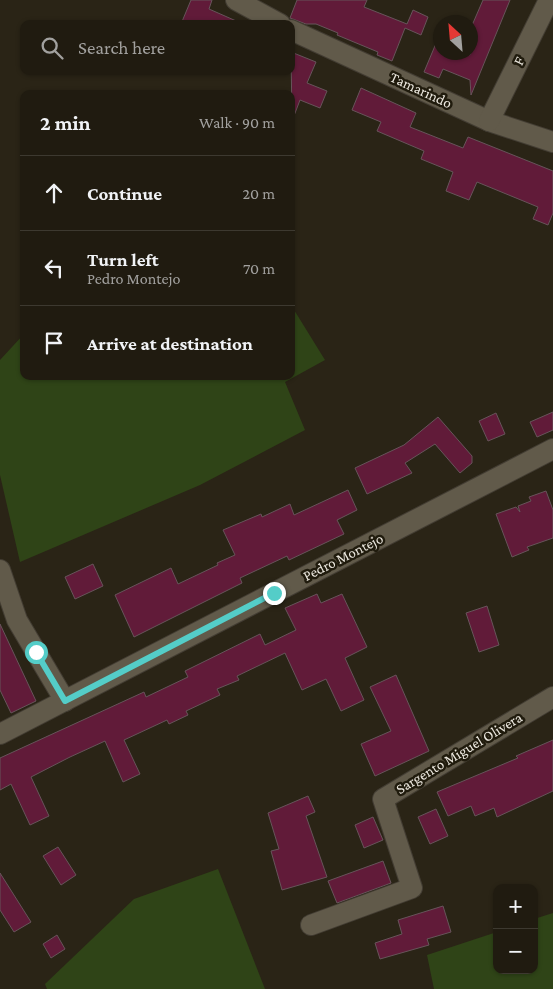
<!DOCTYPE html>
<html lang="en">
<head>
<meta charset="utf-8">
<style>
	body { margin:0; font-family:"Crimson Pro",serif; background:#282419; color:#f1f3f6 }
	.controls { position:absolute; right:15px; bottom:15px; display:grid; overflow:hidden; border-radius:10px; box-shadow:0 1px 4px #0004 }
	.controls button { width:45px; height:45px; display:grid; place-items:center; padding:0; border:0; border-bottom:1px solid #3d3930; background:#201b10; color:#f1f3f6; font:25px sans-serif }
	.compass { position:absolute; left:433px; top:15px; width:45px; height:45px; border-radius:50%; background:#201b10; box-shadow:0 1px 4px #0004; rotate:334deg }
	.stop { position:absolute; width:15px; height:15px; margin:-11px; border:4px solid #54cdc8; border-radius:50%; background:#fff }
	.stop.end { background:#54cdc8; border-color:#fff; box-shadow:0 1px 5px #0008 }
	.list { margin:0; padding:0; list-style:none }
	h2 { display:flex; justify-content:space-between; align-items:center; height:65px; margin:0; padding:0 20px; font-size:21px }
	h2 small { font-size:16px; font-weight:400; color:#a2a19f }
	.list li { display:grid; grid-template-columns:32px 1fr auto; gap:15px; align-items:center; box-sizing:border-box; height:75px; padding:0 20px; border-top:1px solid #3d3930 }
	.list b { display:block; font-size:19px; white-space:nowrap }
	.list p { margin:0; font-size:16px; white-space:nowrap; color:#a2a19f }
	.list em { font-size:16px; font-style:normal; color:#a2a19f }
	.icon { flex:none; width:28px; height:28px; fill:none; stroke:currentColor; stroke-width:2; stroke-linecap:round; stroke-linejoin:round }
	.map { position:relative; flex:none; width:553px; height:989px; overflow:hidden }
	.search { position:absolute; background:#201b10; box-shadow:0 1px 4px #0004; left:20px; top:20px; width:275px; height:55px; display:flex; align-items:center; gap:12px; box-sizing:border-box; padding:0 18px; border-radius:10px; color:#a2a19f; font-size:19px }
	.panel { position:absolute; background:#201b10; box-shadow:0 1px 4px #0004; left:20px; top:90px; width:275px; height:290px; border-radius:10px }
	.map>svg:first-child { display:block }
</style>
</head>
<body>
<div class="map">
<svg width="553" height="989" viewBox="0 0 553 989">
	<rect width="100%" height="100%" fill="#2a2416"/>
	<g fill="#2f4417">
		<polygon points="291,305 325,360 285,382 305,430 200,485 20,562 0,475 0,360 24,334 24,376 291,376"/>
		<polygon points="218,869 265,989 47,989 45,984 134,899"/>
		<polygon points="553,913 553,989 434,989 427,955 497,932 497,970 534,970 534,919"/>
	</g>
	<g fill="#611b39" stroke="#67545a">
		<polygon points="191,0 212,0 209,9 243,24 181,24"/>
		<polygon points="297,0 367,0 364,7 407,24 413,10 428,17 421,35 405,28 392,61 377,55 378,52 337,35 338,33 316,24 306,24 290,18"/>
		<polygon points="483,0 510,0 471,95 470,80 443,69 439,78 424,72 437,41 440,43 440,52 464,52 470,55 470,30"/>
		<polygon points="291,52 316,62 307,83 327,91 320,108 300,100 292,121"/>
		<polygon points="361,88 416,113 410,127 463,148 468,137 553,171 553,213 548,225 533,219 538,207 477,182 469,200 446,191 453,172 421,159 424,151 377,131 381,122 352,110"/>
		<polygon points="553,412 553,430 537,437 530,422"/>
		<polygon points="496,413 505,434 488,441 479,421"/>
		<polygon points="438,417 472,456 472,463 460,473 435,444 405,463 412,473 367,494 355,468 404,445"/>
		<polygon points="348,490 357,510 337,520 344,534 289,560 287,556 240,578 242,583 134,637 115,595 171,568 178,584 218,565 217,563 235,555 223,530 261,514 262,517 290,504 294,515"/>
		<polygon points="546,491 553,510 553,538 527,547 529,550 512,557 496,514 516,507 520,512 518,506 531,501 529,497"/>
		<polygon points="93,564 103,586 75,599 65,577"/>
		<polygon points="317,594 321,603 342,594 367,647 345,658 364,700 341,711 326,679 302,690 285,653 237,676 239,680 217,689 220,695 186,711 188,715 169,724 167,720 124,740 140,774 123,782 105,741 70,757 31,777 49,816 30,825 11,784 0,790 0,758 144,692 146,697 188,677 185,671 260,634 265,645 296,630 285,608"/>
		<polygon points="487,606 499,645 479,652 466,613"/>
		<polygon points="0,624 36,701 11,713 0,690"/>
		<polygon points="396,675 429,751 375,776 361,744 391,731 370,687"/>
		<polygon points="553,740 553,791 497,817 494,808 475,816 471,806 448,816 437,792 518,758 516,756"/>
		<polygon points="308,796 315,812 306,816 327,877 282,890 271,851 279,849 268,813"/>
		<polygon points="436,809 448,836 430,844 418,817"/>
		<polygon points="373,817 383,840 364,848 355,825"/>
		<polygon points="58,847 76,875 61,885 43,856"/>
		<polygon points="383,861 391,883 337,903 328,881"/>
		<polygon points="0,873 31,922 14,932 0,910"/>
		<polygon points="443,906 451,932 427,939 429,945 380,959 375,943 402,934 398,920"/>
		<polygon points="57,935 65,949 51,958 43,944"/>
	</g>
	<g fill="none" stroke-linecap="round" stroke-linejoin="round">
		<g stroke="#433d33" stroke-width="22">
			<g id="street">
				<polyline points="236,0 280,24"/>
				<polyline points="291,30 489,121 553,142"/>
				<polyline points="489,121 549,0"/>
				<polyline points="0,570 17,620 65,701"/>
				<polyline points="0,734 553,449"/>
				<polyline points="311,925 412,888 383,799 553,697"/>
			</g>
		</g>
		<use href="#street" stroke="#615a4a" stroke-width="20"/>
	</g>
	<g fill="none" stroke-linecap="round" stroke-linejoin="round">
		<polyline stroke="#54cdc8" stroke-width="6" points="36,652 65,701 274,593"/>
	</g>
	<g text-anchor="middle" stroke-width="5" stroke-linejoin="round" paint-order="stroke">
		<g font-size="15" fill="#ede9e0" stroke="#201b0d">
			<text transform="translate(519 61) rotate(-64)" y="5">F</text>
			<text transform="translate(421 90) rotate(25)" y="5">Tamarindo</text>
			<text transform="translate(343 557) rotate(-27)" y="5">Pedro Montejo</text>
			<text transform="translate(459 753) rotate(-31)" y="5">Sargento Miguel Olivera</text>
		</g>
	</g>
</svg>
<div class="controls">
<button>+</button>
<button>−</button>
</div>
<svg class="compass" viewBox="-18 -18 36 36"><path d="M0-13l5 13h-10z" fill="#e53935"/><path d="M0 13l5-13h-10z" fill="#a2a19f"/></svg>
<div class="stop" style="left:36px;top:652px"></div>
<div class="stop end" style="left:274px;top:593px"></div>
<div class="search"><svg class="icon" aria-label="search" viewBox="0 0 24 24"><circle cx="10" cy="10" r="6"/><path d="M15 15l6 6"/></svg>Search here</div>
<section class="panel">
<h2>2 min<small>Walk · 90 m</small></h2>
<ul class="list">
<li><svg class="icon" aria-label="ahead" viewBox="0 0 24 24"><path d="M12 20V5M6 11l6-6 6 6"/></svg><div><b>Continue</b></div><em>20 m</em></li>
<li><svg class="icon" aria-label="left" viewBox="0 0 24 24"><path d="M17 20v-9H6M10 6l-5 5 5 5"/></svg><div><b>Turn left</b><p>Pedro Montejo</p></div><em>70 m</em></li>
<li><svg class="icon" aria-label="arrive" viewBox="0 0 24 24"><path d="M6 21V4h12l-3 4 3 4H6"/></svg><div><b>Arrive at destination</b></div></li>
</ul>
</section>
</div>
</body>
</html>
